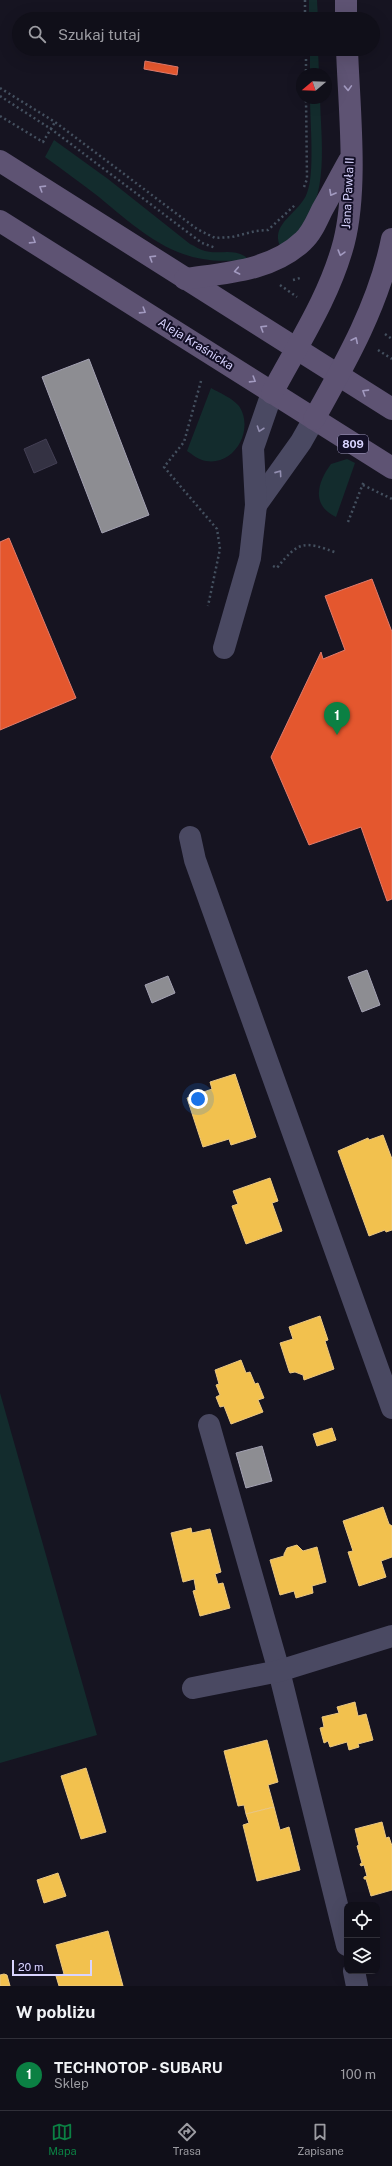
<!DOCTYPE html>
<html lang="pl">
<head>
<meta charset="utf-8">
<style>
	body { margin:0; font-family:"Public Sans",sans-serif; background:#1e1d26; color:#f1f3f6 }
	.controls { position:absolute; right:12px; bottom:12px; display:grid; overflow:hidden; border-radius:8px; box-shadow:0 4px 16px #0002 }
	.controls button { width:36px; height:36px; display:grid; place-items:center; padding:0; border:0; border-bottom:1px solid #302f38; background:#100f19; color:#f1f3f6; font:20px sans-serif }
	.compass { position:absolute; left:296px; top:68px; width:36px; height:36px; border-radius:50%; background:#100f19; box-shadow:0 4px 16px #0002; rotate:251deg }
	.scale { position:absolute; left:12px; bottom:10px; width:80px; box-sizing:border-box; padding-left:4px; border:2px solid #d9d4ff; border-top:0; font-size:11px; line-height:14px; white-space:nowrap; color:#d9d4ff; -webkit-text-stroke:3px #130f26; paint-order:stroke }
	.you { position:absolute; left:198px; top:1099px; width:14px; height:14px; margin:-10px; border:3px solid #fff; border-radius:50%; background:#1a73e8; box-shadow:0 0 0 6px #1a73e833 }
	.badge { display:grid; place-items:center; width:26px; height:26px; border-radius:50%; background:#0b8043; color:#fff; font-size:13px; font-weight:700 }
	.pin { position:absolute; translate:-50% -33px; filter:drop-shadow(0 1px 2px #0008) }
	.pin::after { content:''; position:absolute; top:21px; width:14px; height:12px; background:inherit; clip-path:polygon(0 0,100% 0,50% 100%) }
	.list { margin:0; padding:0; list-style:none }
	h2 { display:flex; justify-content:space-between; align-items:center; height:52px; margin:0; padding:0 16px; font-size:17px }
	h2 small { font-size:13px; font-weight:400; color:#9c9ca2 }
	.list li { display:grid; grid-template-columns:26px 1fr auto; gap:12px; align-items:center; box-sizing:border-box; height:72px; padding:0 16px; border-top:1px solid #302f38 }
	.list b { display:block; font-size:15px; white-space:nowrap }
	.list p { margin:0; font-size:13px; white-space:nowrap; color:#9c9ca2 }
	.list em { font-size:13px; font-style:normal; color:#9c9ca2 }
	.icon { flex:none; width:22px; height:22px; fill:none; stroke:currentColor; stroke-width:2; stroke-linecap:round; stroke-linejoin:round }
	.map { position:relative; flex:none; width:392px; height:1986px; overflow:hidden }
	.search { position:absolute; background:#100f19; box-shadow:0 4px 16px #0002; left:12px; right:12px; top:12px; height:44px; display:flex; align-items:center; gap:10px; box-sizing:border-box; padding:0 14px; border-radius:22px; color:#9c9ca2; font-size:15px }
	.sheet { height:124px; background:#100f19 }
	nav { display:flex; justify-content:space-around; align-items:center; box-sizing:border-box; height:56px; border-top:1px solid #302f38; background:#100f19; font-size:11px; color:#9c9ca2 }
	nav a { display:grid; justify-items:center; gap:2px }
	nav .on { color:#0b8043 }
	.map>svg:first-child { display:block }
</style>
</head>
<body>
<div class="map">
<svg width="392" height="1986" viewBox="0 0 392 1986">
	<rect width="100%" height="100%" fill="#161421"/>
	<g fill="#132c2d">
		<polygon points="309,0 317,0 318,19 309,19"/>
		<polygon points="310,49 318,49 319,74 310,74"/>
		<path d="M310 98H320C321 141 330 196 299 231 294 237 286 242 280 246 270 223 300 213 307 193 315 174 310 121 310 98Z"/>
		<path d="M54 140 108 179 190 244C195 246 200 250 205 251 219 255 236 247 248 259 181 269 147 237 99 197 81 183 63 170 45 157Z"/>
		<path d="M211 388C220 393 232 398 239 406 255 430 234 466 206 461 199 460 193 455 187 451Z"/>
		<path d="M347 459 355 463 336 517C311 505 317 483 331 464Z"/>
		<polygon points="0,1393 97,1735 0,1763"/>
	</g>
	<g fill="#f2c14e" stroke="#eac783">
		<polygon points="235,1074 256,1137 231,1145 229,1139 203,1147 187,1098 212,1089 210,1082"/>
		<polygon points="383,1135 392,1159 392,1230 386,1232 385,1230 369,1236 338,1151 368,1138 369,1140"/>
		<polygon points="270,1178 278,1201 272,1203 282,1231 246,1244 232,1206 238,1204 233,1191"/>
		<polygon points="320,1316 328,1340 325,1341 334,1369 304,1380 303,1375 295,1372 290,1373 289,1371 280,1343 293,1339 289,1327"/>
		<polygon points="241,1360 246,1373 250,1372 255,1384 258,1383 264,1398 258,1400 263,1412 231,1424 224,1406 220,1407 216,1397 220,1395 216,1385 219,1384 215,1370"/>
		<polygon points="332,1428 336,1440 317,1446 313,1434"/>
		<polygon points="383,1507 389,1524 392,1526 392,1557 381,1561 386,1577 359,1586 348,1552 353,1551 343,1521"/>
		<polygon points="191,1528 192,1533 210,1529 221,1572 215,1574 218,1584 223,1583 230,1608 200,1616 193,1591 196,1590 194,1579 183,1582 171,1533"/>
		<polygon points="297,1545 303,1551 317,1547 326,1582 312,1586 313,1593 296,1598 294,1591 280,1595 270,1560 284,1556 284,1554 287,1548"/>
		<polygon points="355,1702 358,1716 366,1714 373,1740 358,1744 359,1747 349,1750 347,1742 330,1747 328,1741 324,1743 320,1728 324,1727 322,1717 339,1713 337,1707"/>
		<polygon points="267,1740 278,1782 268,1785 274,1807 246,1814 244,1805 238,1806 224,1751"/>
		<polygon points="86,1768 106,1832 81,1839 61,1776"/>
		<polygon points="274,1807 280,1830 289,1827 300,1870 257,1881 243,1825 249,1823 246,1814"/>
		<polygon points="382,1822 386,1838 389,1837 392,1846 392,1890 371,1896 366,1879 364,1879 364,1877 367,1876 364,1865 361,1866 360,1864 362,1863 357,1846 359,1845 355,1829"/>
		<polygon points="58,1873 66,1896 44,1903 37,1880"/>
		<polygon points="108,1931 123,1986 59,1986 56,1976 64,1974 56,1945"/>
		<polygon points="4,1974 7,1975 10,1986 0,1986 0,1975"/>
	</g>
	<g fill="#e4572e" stroke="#e17c6d">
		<polygon points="145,61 178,67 177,75 144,69"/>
		<polygon points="9,538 76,698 0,730 0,542"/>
		<polygon points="372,579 392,632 392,899 387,901 361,827 309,845 271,757 321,652 323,659 345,650 325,596"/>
	</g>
	<g fill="#8d8d92" stroke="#a4a2b3">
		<polygon points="89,359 149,515 102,533 42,377"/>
		<polygon points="367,970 380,1005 362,1012 348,977"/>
		<polygon points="168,976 175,993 152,1003 145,985"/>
		<polygon points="262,1446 272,1481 246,1488 236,1453"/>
	</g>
	<polygon fill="#343243" stroke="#433f54" points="46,439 57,463 34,473 24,449"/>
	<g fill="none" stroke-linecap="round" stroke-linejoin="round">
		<g stroke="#44505f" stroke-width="2.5" stroke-dasharray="2 3" stroke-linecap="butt">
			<polyline points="305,0 305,19"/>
			<polyline points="306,49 306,74"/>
			<polyline points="0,88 55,122 197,229 215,238 232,237 256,231 268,230 295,205"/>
			<polyline points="0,96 51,129 202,243 216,248"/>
			<polyline points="0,116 43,142 55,122"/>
			<polyline points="304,187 307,179 306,98"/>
			<polyline points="293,280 300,278"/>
			<polyline points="280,285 297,297"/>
			<polyline points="385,334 392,339"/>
			<polyline points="378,350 392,359"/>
			<polyline points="201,381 184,442 164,467 217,529 220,549 208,606"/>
			<polyline points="363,485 392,499"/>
			<polyline points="348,522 364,481"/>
			<path d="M273 566 277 568C299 540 305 541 337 553"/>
		</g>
		<g stroke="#4a4962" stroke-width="22">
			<polyline points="256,505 301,442 314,419"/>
			<polyline points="224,648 250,558 256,505 253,448 272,393"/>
			<polyline points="190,837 195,860 392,1408"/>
			<polyline points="209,1425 279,1671 347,1945"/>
			<polyline points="193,1688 279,1671 392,1636"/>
			<polyline points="354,1971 357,1986"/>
		</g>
		<g stroke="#5e5373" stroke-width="22">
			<polyline points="346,0 346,19"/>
			<polyline points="0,161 392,409"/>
			<polyline points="0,221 392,468"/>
			<path d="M185 279C225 273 272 271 303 241 312 233 317 220 322 210 331 194 340 177 349 161"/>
			<path d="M272 393C298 344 330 296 344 242 358 186 349 108 347 49"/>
			<path d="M314 419C346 362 379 304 392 239"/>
		</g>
	</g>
	<defs><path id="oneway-chevron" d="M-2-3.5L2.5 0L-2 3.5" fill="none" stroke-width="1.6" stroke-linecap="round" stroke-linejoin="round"/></defs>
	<g stroke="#a29ac0">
		<use href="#oneway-chevron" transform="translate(348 88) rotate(88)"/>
		<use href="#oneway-chevron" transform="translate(42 188) rotate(-148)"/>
		<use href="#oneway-chevron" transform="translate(332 193) rotate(119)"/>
		<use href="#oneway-chevron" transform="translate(33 241) rotate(32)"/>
		<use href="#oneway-chevron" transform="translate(341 253) rotate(106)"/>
		<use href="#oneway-chevron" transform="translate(152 258) rotate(-148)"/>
		<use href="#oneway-chevron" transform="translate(237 271) rotate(169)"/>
		<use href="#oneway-chevron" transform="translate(143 311) rotate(32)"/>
		<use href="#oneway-chevron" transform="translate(263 328) rotate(-148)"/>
		<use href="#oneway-chevron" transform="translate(355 340) rotate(-64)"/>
		<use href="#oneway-chevron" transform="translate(253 380) rotate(32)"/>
		<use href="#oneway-chevron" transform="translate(365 392) rotate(-148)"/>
	</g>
	<g stroke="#928eb0">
		<use href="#oneway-chevron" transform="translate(260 429) rotate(109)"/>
		<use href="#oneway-chevron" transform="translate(279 473) rotate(-55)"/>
	</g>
	<g text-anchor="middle" stroke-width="4" stroke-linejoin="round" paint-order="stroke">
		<rect fill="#130f26" stroke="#9e99be" stroke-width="1" x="338" y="435" width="30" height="18" rx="3"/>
		<g font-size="11" font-weight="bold" fill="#d9d4ff">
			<text x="353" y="448">809</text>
		</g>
		<g font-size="12" fill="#d9d4ff" stroke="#130f26">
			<text transform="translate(348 193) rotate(-87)" y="4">Jana Pawła II</text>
			<text transform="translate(196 344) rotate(32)" y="4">Aleja Kraśnicka</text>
		</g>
	</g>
</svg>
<div class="controls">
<button><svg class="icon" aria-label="locate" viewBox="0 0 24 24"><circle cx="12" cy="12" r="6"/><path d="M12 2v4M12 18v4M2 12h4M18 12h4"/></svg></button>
<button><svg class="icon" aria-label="layers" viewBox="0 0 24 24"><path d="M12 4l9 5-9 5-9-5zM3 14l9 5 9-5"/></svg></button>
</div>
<svg class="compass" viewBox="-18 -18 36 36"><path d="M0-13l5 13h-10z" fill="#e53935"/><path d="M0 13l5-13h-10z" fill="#9c9ca2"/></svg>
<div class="scale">20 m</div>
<div class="you"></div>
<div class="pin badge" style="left:337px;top:735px">1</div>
<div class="search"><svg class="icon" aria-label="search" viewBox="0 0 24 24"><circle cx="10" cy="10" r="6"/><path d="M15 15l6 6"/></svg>Szukaj tutaj</div>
</div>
<section class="sheet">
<h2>W pobliżu<small></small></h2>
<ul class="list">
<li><span class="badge">1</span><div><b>TECHNOTOP - SUBARU</b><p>Sklep</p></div><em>100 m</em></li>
</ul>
</section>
<nav>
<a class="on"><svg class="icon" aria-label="map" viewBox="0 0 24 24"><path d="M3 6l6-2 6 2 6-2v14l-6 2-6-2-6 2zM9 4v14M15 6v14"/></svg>Mapa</a>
<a><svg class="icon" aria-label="directions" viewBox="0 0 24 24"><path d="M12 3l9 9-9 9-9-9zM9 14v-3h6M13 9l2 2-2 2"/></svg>Trasa</a>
<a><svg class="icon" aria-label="saved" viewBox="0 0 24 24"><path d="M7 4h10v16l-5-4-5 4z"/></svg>Zapisane</a>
</nav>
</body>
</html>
